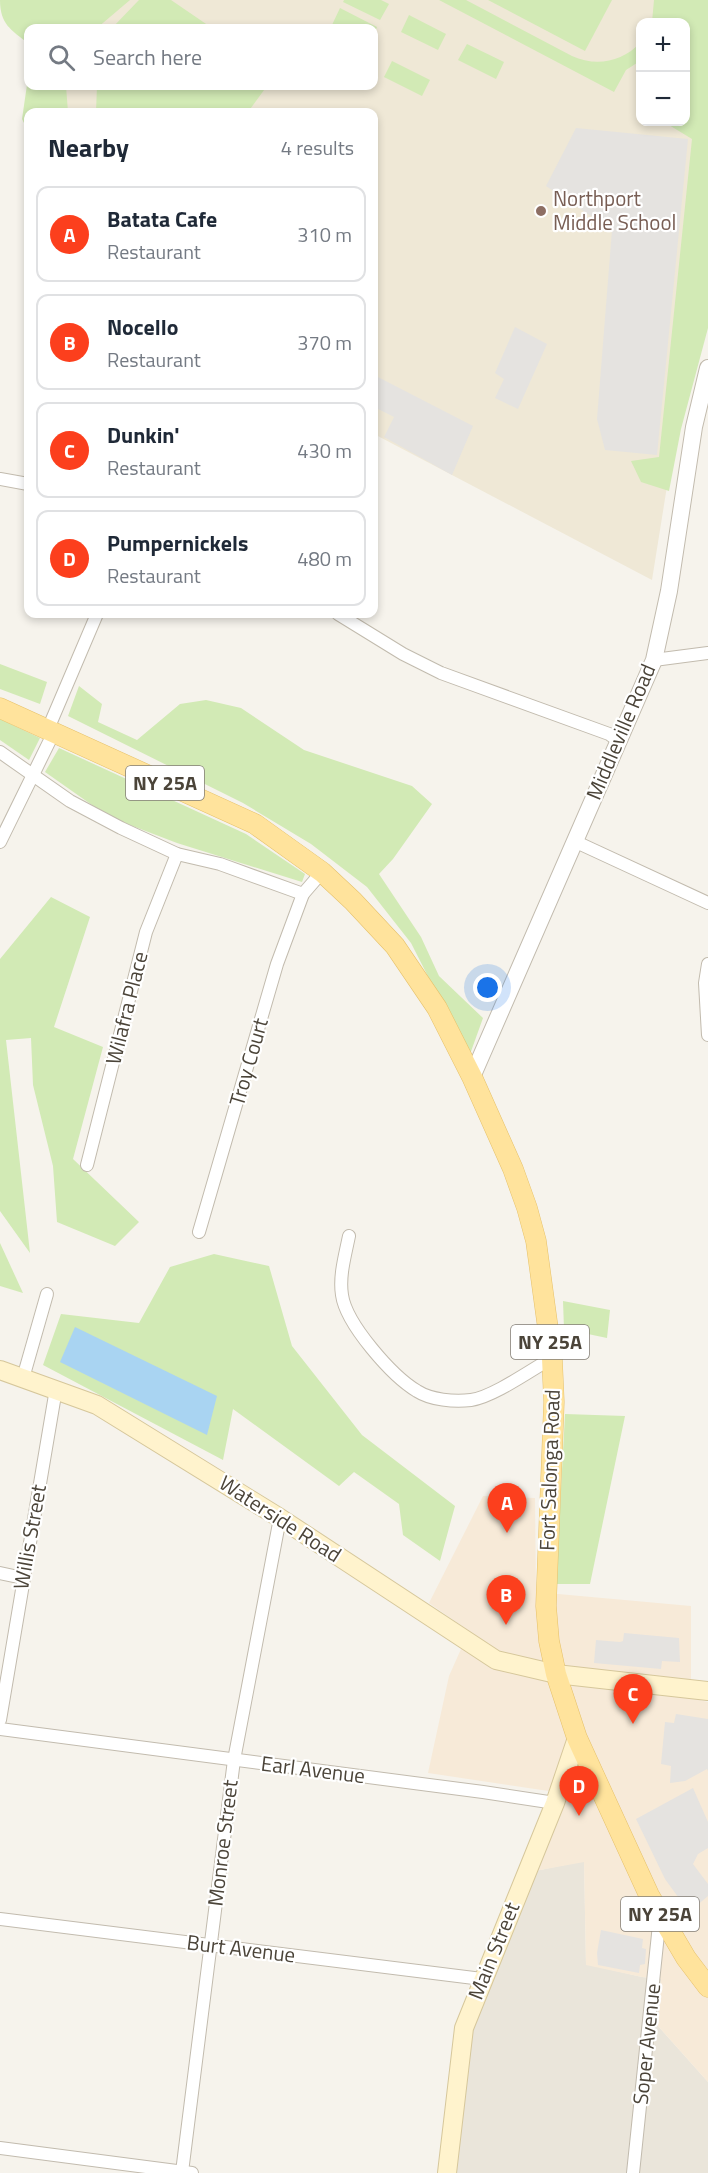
<!DOCTYPE html>
<html lang="en">
<head>
<meta charset="utf-8">
<style>
	body { margin:0; font-family:"Titillium Web",sans-serif; background:#f2f2f3; color:#1f2937 }
	.controls { position:absolute; right:18px; top:18px; display:grid; overflow:hidden; border-radius:12px; box-shadow:0 3px 9px #0003 }
	.controls button { width:54px; height:54px; display:grid; place-items:center; padding:0; border:0; border-bottom:2px solid #e0e1e3; background:#fff; color:#1f2937; font:30px sans-serif }
	.you { position:absolute; left:488px; top:988px; width:21px; height:21px; margin:-15px; border:4px solid #fff; border-radius:50%; background:#1a73e8; box-shadow:0 0 0 9px #1a73e833 }
	.badge { display:grid; place-items:center; width:39px; height:39px; border-radius:50%; background:#fc3f1d; color:#fff; font-size:20px; font-weight:700 }
	.pin { position:absolute; translate:-50% -50px; filter:drop-shadow(0 2px 3px #0008) }
	.pin::after { content:''; position:absolute; top:32px; width:21px; height:18px; background:inherit; clip-path:polygon(0 0,100% 0,50% 100%) }
	.list { margin:0; padding:0; list-style:none }
	h2 { display:flex; justify-content:space-between; align-items:center; height:78px; margin:0; padding:0 24px; font-size:26px }
	h2 small { font-size:20px; font-weight:400; color:#747a83 }
	.list li { display:grid; grid-template-columns:39px 1fr auto; gap:18px; align-items:center; box-sizing:border-box; height:96px; margin:0 12px 12px; padding:0 12px; border:2px solid #e0e1e3; border-radius:12px }
	.list b { display:block; font-size:22px; white-space:nowrap }
	.list p { margin:0; font-size:20px; white-space:nowrap; color:#747a83 }
	.list em { font-size:20px; font-style:normal; color:#747a83 }
	.icon { flex:none; width:33px; height:33px; fill:none; stroke:currentColor; stroke-width:2; stroke-linecap:round; stroke-linejoin:round }
	.map { position:relative; flex:none; width:708px; height:2173px; overflow:hidden }
	.search { position:absolute; background:#fff; box-shadow:0 3px 9px #0003; left:24px; top:24px; width:354px; height:66px; display:flex; align-items:center; gap:15px; box-sizing:border-box; padding:0 21px; border-radius:12px; color:#747a83; font-size:22px }
	.panel { position:absolute; background:#fff; box-shadow:0 3px 9px #0003; left:24px; top:108px; width:354px; height:510px; border-radius:12px }
	.map>svg:first-child { display:block }
</style>
</head>
<body>
<div class="map">
<svg width="708" height="2173" viewBox="0 0 708 2173">
	<rect width="100%" height="100%" fill="#f6f3ec"/>
	<polygon fill="#eae5da" points="584,1861 586,1964 642,1977 662,1979 658,2026 708,2082 708,2173 455,2173 473,2025 535,1871"/>
	<polygon fill="#f7ead8" points="483,1496 535,1498 536,1592 691,1606 691,1698 708,1702 708,2082 658,2026 661,1979 642,1977 586,1965 584,1862 535,1871 562,1793 428,1773 449,1676 469,1631 429,1603"/>
	<path fill="#efe8d6" fill-rule="evenodd" d="M50 0H708L676 430 652 580 374 434V112H63L60 86H374V28H53ZM640 22H686V122H640Z"/>
	<g fill="#d2eab5">
		<path d="M0 0H130L97 28H28V43C11 30 0 24 0 0Z"/>
		<polygon points="139,0 171,0 212,28 112,28"/>
		<polygon points="344,0 381,0 389,4 380,20 343,2"/>
		<path d="M439 0H466L572 56C596 67 622 62 640 43V61L626 70 614 92Z"/>
		<polygon points="488,0 612,0 585,51"/>
		<polygon points="654,0 708,0 708,328 681,429 669,491 641,482 631,461 659,457 692,139 669,125 668,122 686,122 686,22 652,22"/>
		<polygon points="340,8 377,27 374,34 374,28 339,28 332,25"/>
		<polygon points="409,15 446,34 438,50 401,32"/>
		<polygon points="467,44 504,62 496,79 458,60"/>
		<polygon points="392,61 430,80 422,96 384,77"/>
		<polygon points="28,78 28,86 66,86 68,112 28,112 28,131 22,119"/>
		<polygon points="97,86 267,86 248,112 96,112"/>
		<polygon points="0,664 47,682 40,704 0,689"/>
		<polygon points="79,686 102,704 98,722 137,740 180,704 206,700 241,708 304,750 412,786 432,804 393,859 379,874 421,937 439,976 483,1018 469,1057 411,943 367,887 311,844 243,803 68,716"/>
		<polygon points="0,719 40,738 29,760 0,740"/>
		<polygon points="59,748 246,834 305,874 302,882 177,843 109,817 45,772"/>
		<polygon points="51,897 90,917 54,1027 103,1047 73,1159 139,1222 115,1246 57,1222 53,1166 33,1085 31,1038 6,1040 30,1253 0,1211 0,959"/>
		<polygon points="0,1243 23,1293 0,1286"/>
		<polygon points="214,1254 269,1266 292,1346 362,1435 455,1506 440,1561 403,1535 399,1504 354,1472 339,1486 233,1409 223,1460 43,1365 61,1314 139,1323 170,1267"/>
		<polygon points="563,1301 610,1310 607,1338 564,1329"/>
		<polygon points="565,1414 625,1416 590,1584 556,1584"/>
	</g>
	<g fill="#e5e3e0">
		<polygon points="576,128 688,139 657,455 605,450 597,419 612,230 546,186"/>
		<polygon points="515,327 547,344 518,409 495,398 504,379 495,373"/>
		<polygon points="374,375 473,426 452,475 384,437 394,417 374,407"/>
		<polygon points="624,1633 679,1638 680,1662 662,1661 661,1669 594,1663 596,1640 620,1642 623,1641"/>
		<polygon points="676,1714 708,1719 708,1771 707,1769 685,1781 670,1783 671,1766 661,1764 665,1722 674,1723"/>
		<polygon points="693,1788 708,1822 708,1848 698,1854 693,1864 708,1884 708,1896 689,1912 665,1879 636,1819"/>
		<polygon points="601,1930 643,1939 642,1948 646,1949 645,1964 640,1965 639,1973 598,1965 597,1953"/>
	</g>
	<polygon fill="#a9d4f2" points="75,1327 217,1396 207,1435 60,1362"/>
	<g fill="none" stroke-linecap="round" stroke-linejoin="round">
		<g stroke="#c2bbae" stroke-width="14">
			<g id="minor">
				<polyline points="0,479 28,484"/>
				<polyline points="338,614 403,654 441,673 609,734 619,741"/>
				<polyline points="654,660 708,653"/>
				<polyline points="48,729 97,614"/>
				<polyline points="0,752 70,801 121,828 177,854 220,864 303,894 322,872"/>
				<polyline points="574,841 708,903"/>
				<polyline points="0,842 54,732"/>
				<polyline points="708,964 705,983 708,1035"/>
				<polyline points="87,1165 146,932 177,854"/>
				<polyline points="199,1232 277,964 303,894"/>
				<path d="M349 1236C345 1256 339 1276 342 1295 346 1324 392 1376 417 1391 431 1400 454 1402 471 1400 493 1397 531 1370 552 1358"/>
				<polyline points="23,1378 47,1294"/>
				<polyline points="0,1573 23,1578"/>
				<polyline points="0,1720 56,1389"/>
				<polyline points="0,1729 483,1792 555,1803"/>
				<polyline points="0,1919 482,1979"/>
				<polyline points="0,2148 192,2173"/>
				<polyline points="182,2172 234,1760 280,1518"/>
				<polyline points="633,2173 660,1915"/>
			</g>
		</g>
		<g stroke="#c2bbae" stroke-width="18">
			<polyline id="tertiary" points="472,1077 654,660 669,591 694,427 708,368"/>
		</g>
		<g stroke="#d6c79b" stroke-width="20">
			<g id="secondary">
				<polyline points="0,1370 97,1405 280,1518 496,1660 556,1674 708,1691"/>
				<polyline points="447,2173 464,2028 555,1803 577,1738"/>
			</g>
		</g>
		<g stroke="#e6c16a" stroke-width="21">
			<polyline id="primary" points="0,708 255,824 322,872 353,901 395,946 437,1008 472,1077 513,1169 527,1208 536,1241 552,1358 554,1402 546,1606 549,1641 556,1674 577,1738 649,1895 686,1958 708,1987"/>
		</g>
		<use href="#minor" stroke="#fff" stroke-width="12"/>
		<use href="#tertiary" stroke="#fff" stroke-width="16"/>
		<use href="#secondary" stroke="#fff3cd" stroke-width="18"/>
		<use href="#primary" stroke="#ffe39c" stroke-width="20"/>
	</g>
	<circle fill="#8d6e63" stroke="#fff" stroke-width="2" cx="541" cy="211" r="6"/>
	<g text-anchor="middle" stroke-width="4.5" stroke-linejoin="round" paint-order="stroke">
		<g fill="#fff" stroke="#817c74" stroke-width="1.5">
			<rect x="126" y="766" width="78" height="34" rx="4.5"/>
			<rect x="511" y="1325" width="78" height="34" rx="4.5"/>
			<rect x="621" y="1897" width="78" height="34" rx="4.5"/>
		</g>
		<g font-size="20" font-weight="bold" fill="#4b4439">
			<text x="165" y="790">NY 25A</text>
			<text x="550" y="1349">NY 25A</text>
			<text x="660" y="1921">NY 25A</text>
		</g>
		<g font-size="21" fill="#785e54" stroke="#fff" text-anchor="start">
			<text x="553" y="206">Northport<tspan x="553" dy="24">Middle School</tspan></text>
		</g>
		<g font-size="21" fill="#4b4439" stroke="#fff">
			<text transform="translate(621 732) rotate(-67)" y="7">Middleville Road</text>
			<text transform="translate(127 1008) rotate(-76)" y="7">Wilafra Place</text>
			<text transform="translate(249 1062) rotate(-74)" y="7">Troy Court</text>
			<text transform="translate(550 1470) rotate(-88)" y="7">Fort Salonga Road</text>
			<text transform="translate(280 1519) rotate(33)" y="7">Waterside Road</text>
			<text transform="translate(30 1537) rotate(-80)" y="7">Willis Street</text>
			<text transform="translate(313 1770) rotate(7)" y="7">Earl Avenue</text>
			<text transform="translate(223 1843) rotate(-83)" y="7">Monroe Street</text>
			<text transform="translate(241 1949) rotate(7)" y="7">Burt Avenue</text>
			<text transform="translate(494 1951) rotate(-68)" y="7">Main Street</text>
			<text transform="translate(647 2044) rotate(-84)" y="7">Soper Avenue</text>
		</g>
	</g>
</svg>
<div class="controls">
<button>+</button>
<button>−</button>
</div>
<div class="you"></div>
<div class="pin badge" style="left:507px;top:1533px">A</div>
<div class="pin badge" style="left:506px;top:1625px">B</div>
<div class="pin badge" style="left:633px;top:1724px">C</div>
<div class="pin badge" style="left:579px;top:1816px">D</div>
<div class="search"><svg class="icon" aria-label="search" viewBox="0 0 24 24"><circle cx="10" cy="10" r="6"/><path d="M15 15l6 6"/></svg>Search here</div>
<section class="panel">
<h2>Nearby<small>4 results</small></h2>
<ul class="list">
<li><span class="badge">A</span><div><b>Batata Cafe</b><p>Restaurant</p></div><em>310 m</em></li>
<li><span class="badge">B</span><div><b>Nocello</b><p>Restaurant</p></div><em>370 m</em></li>
<li><span class="badge">C</span><div><b>Dunkin'</b><p>Restaurant</p></div><em>430 m</em></li>
<li><span class="badge">D</span><div><b>Pumpernickels</b><p>Restaurant</p></div><em>480 m</em></li>
</ul>
</section>
</div>
</body>
</html>
